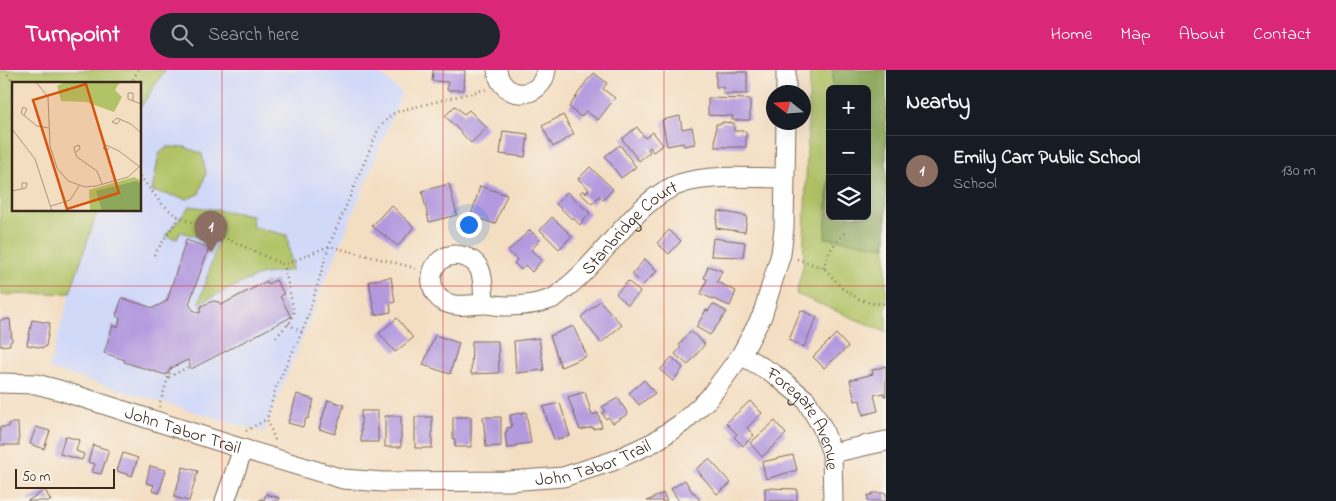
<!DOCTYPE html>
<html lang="en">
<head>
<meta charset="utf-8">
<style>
	body { margin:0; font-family:"Indie Flower",sans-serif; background:#20242c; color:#f1f3f6 }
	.controls { position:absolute; right:15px; top:15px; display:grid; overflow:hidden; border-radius:8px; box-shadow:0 5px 20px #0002 }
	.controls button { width:45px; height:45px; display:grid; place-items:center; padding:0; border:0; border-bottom:1px solid #363941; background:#171b24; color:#f1f3f6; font:25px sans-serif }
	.compass { position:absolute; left:766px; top:15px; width:45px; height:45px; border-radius:50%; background:#171b24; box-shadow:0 5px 20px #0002; rotate:287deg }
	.scale { position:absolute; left:15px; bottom:12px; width:100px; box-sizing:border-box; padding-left:5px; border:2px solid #3b2a1e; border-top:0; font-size:14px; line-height:18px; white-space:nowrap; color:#3b2a1e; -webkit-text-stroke:4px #f7f3e8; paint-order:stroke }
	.you { position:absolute; left:468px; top:154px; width:18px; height:18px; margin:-12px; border:4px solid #fff; border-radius:50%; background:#1a73e8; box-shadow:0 0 0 8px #1a73e833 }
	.badge { display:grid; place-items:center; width:32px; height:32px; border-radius:50%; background:#db2777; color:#fff; font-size:16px; font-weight:700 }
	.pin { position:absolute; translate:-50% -41px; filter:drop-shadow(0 1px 2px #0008) }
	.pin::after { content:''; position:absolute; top:26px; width:18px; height:15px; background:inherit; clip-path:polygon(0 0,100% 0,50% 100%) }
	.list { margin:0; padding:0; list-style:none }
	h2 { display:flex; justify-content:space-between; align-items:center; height:65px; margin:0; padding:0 20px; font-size:21px }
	h2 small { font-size:16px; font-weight:400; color:#9ea1a6 }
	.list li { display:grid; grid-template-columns:32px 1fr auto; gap:15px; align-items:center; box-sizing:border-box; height:70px; padding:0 20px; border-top:1px solid #363941 }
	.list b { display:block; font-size:19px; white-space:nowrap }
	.list p { margin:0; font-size:16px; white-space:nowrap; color:#9ea1a6 }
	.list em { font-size:16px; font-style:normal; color:#9ea1a6 }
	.icon { flex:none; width:28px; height:28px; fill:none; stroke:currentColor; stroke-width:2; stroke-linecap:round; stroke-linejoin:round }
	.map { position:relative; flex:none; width:886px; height:431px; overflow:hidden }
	header { display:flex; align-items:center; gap:30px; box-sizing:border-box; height:70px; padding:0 25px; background:#db2777; color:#fff }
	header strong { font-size:24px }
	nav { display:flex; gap:28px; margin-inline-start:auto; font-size:18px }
	.search { width:350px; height:45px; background:#20242c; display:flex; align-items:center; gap:12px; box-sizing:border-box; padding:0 18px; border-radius:28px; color:#9ea1a6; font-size:19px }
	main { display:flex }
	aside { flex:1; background:#171b24 }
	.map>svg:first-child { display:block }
</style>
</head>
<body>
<header>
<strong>Turnpoint</strong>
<div class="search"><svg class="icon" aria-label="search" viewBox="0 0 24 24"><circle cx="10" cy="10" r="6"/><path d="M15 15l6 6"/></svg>Search here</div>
<nav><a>Home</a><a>Map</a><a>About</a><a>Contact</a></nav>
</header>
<main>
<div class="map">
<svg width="886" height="431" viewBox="0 0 886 431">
	<rect width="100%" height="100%" fill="#f7f3e8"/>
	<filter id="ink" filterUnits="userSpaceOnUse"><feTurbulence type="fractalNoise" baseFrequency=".02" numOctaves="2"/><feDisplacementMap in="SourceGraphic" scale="10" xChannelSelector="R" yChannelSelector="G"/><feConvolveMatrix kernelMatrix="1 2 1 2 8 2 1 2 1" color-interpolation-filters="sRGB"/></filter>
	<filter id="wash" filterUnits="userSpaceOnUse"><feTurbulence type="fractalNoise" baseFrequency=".0096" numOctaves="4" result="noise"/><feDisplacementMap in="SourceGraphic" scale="20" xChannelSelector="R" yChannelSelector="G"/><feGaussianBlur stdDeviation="1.12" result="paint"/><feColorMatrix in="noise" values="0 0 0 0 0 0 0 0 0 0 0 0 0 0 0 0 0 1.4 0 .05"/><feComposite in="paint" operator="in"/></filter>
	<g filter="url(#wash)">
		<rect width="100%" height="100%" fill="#f4dec2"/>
		<polygon fill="#d1d9f9" points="165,0 376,0 402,23 264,362 49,299 70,223 98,140 140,140 140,38"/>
		<g fill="#b1c366" stroke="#767642" fill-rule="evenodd">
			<polygon points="0,0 165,0 140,38 140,14 14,14 14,140 98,140 70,223 0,225"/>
			<path d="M810 0H886V262L796 224 803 196ZM830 19H867V146H830Z"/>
			<polygon points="167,77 185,77 202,84 206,103 199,124 187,129 152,121 159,84"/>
			<polygon points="190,136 252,145 253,157 287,165 292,200 259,205 199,233 218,172 180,162 177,169 165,166"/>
		</g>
		<polygon fill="#8ca95b" stroke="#646a3c" points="833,0 886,0 886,177 825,168 830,75 830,146 867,146 867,19 832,19"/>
		<g id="blocks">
			<g fill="#b39adf">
				<polygon points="433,0 465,0 464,20 447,20 448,12 432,11"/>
				<polygon points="716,2 747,2 747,24 723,24 723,17 716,17"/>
				<polygon points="594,3 607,13 603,19 615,28 598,50 586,41 581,47 569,37 588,9 589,9"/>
				<polygon points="708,28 750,29 750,50 732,50 733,46 708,45"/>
				<polygon points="455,36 464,44 469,40 487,58 471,73 445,46"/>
				<polygon points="563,45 574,64 553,77 542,56"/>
				<polygon points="680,46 682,59 692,57 695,74 684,76 683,73 667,76 662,50"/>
				<polygon points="722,52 734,53 734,61 746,61 746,77 715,77 716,54 722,54"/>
				<polygon points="637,57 645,68 653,62 663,75 653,82 650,77 648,79 650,82 639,91 622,69"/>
				<polygon points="503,61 528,64 525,87 500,84"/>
				<polygon points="620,75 636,97 621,108 605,86"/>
				<polygon points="590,97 613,119 603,130 599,126 592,134 580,123 583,120 586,123 589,119 578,109"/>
				<polygon points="449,114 457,145 429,152 422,121"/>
				<polygon points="480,116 507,125 495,154 471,146"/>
				<polygon points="567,122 590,143 580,155 573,148 572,149 556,134"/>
				<polygon points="391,135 414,157 398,176 372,156"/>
				<polygon points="718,141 747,146 745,162 716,158"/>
				<polygon points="552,147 572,166 559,179 540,160"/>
				<polygon points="530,160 540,170 531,180 542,190 532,202 525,195 521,200 514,193 517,190 508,181"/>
				<polygon points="669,160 681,171 669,184 657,173"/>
				<polygon points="713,168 745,172 743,187 711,186"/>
				<polygon points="186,170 209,178 189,234 193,240 200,243 201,236 213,231 219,232 221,235 267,211 268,214 276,210 284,224 280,226 291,247 191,299 188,290 171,298 166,305 124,292 125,290 104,283 113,255 118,257 120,248 116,246 122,228 153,238 167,231"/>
				<polygon points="645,189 657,201 643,215 632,204"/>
				<polygon points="708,196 722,201 717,212 736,221 730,236 701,224 707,209 704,208"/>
				<polygon points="391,207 395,232 390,233 391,242 375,245 369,211"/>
				<polygon points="628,211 640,222 628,235 616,224"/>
				<polygon points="600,231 622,255 601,273 581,247"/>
				<polygon points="713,234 727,242 710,265 696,257 706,240 708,241"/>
				<polygon points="801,240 817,247 804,277 789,270"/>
				<polygon points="397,248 413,268 395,282 379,263"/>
				<polygon points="10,249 12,271 10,272 10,275 0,276 0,250"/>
				<polygon points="32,250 50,253 46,276 44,278 27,275"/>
				<polygon points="573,256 587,286 561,297 550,266"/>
				<polygon points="690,261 705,274 688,295 675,284 681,277 679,275"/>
				<polygon points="836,264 848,277 824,298 813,287"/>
				<polygon points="435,265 459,273 450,304 423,295"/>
				<polygon points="539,268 544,300 516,303 514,271"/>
				<polygon points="472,271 498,271 499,303 471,304"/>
				<polygon points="672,287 683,298 673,311 660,300"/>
				<polygon points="886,296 886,326 884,326 884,323 874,325 878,341 863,345 860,330 855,331 850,310 873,304 872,300"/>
				<polygon points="644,310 655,323 639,335 629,323"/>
				<polygon points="585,322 592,345 598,343 602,357 593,359 593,357 580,360 568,327"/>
				<polygon points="297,324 314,330 308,349 306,348 303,357 288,353"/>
				<polygon points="618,328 628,344 613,353 608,347 606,349 602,343 605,341 602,337"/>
				<polygon points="328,330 344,335 335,364 319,359"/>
				<polygon points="750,331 762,343 747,358 754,365 743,376 734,367 737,364 726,353"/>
				<polygon points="560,333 570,366 554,370 543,337"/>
				<rect x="361" y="341" width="17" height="31"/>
				<polygon points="526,342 531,373 516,375 516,377 507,378 505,362 507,362 507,358 512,357 510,345"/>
				<rect x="385" y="346" width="16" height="31"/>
				<rect x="415" y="347" width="17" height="31"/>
				<polygon points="453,347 471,347 471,377 455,377 455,369 453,369"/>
				<polygon points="483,347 501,347 501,376 486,377"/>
				<polygon points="775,351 786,364 762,387 750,373"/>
				<polygon points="9,353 18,353 19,375 0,375 0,357 9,357"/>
				<polygon points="36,357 50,361 44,379 30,374"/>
				<polygon points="65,366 79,370 76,381 84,384 82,390 60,384"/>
				<polygon points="93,375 109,380 101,404 92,402 95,394 88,392"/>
				<polygon points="123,383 138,388 132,406 117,401"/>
				<polygon points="793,385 797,400 766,409 762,392"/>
				<polygon points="709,389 731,413 717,424 696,399"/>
				<polygon points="150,396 166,400 159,423 152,421 154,415 146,413"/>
				<polygon points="183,397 198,401 189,431 174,427"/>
				<polygon points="685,410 693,423 694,422 700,431 679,431 671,419"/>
				<polygon points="765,418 797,419 797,431 765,431"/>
				<polygon points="45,420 51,431 27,431 34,427"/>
				<polygon points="663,423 667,431 647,431"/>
				<polygon points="872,423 886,423 886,431 868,431 868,425 872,425"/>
				<polygon points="266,424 279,428 278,431 260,431 260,429 264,430"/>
			</g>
		</g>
	</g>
	<g filter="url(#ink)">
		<use href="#blocks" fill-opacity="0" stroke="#7c6957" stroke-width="1"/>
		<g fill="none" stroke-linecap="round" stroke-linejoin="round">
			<g stroke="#7c6957" stroke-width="21">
				<g id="minor">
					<path d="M497 0C501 31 542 31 546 0"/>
					<polyline points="786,22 786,0"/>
					<path id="s1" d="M484 234C483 223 484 210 480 200 474 187 454 180 441 190 426 201 430 227 447 233 459 238 471 234 484 234 491 234 499 236 506 236 521 236 538 234 551 229 557 227 562 221 566 218 603 190 639 125 683 113 712 104 754 108 785 108"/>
					<path id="s2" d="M741 285 774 304 806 330 822 357 832 383 833 431"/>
					<path id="s3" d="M0 313 36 314 59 320 243 379 343 409 383 412 509 411 563 407 613 391 654 372 682 353 709 328 741 285 762 246 781 184 784 158 786 52"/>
					<polyline points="832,383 886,371"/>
					<polyline points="225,431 243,379"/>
				</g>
			</g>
			<g stroke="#7c6957" stroke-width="2.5" stroke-dasharray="1 4" stroke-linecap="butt">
				<polyline points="5,0 14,14"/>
				<polyline points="131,14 138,0"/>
				<polyline points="140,106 160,132 175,145 284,195 329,176 419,199"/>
				<polyline points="154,185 179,147"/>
				<polyline points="797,189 824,198 842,218 859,229 870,233 886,234"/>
				<path d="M824 198C827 183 834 173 845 163"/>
				<polyline points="288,254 302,262"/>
				<polyline points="276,267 290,252 294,242 284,195"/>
				<polyline points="169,307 190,296"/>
				<polyline points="159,337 171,298"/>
				<polyline points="246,361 267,349"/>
				<polyline points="275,370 267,349 276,317 306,253 329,176 379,58 391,45 399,41 487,19"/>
			</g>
			<use href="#minor" stroke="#fff" stroke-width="19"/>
		</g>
	</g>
	<path fill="none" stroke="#d62828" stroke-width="1" stroke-opacity="0.55" d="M222 0V431M443 0V431M664 0V431M0 216H886"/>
	<g text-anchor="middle" stroke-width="5" stroke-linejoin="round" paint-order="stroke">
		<g font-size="18" fill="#3b2a1e" stroke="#f7f3e8">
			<text dy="6" stroke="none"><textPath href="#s1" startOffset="344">Stanbridge Court</textPath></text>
			<text dy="6" stroke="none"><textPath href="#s2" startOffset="94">Foregate Avenue</textPath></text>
			<text dy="6" stroke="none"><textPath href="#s3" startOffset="190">John Tabor Trail</textPath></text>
			<text dy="6" stroke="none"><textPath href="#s3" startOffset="610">John Tabor Trail</textPath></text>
		</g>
	</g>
	<g transform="translate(12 12)">
		<rect width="129" height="129" fill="#f4dec2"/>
		<path d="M53 0H108L103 8 110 15 102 30 74 20 49 19 45 4ZM122 95 129 99V129H78L77 108Z" fill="#b1c366"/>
		<path d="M124 99 129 102V129H90L84 109Z" fill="#8ca95b"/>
		<path fill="none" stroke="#aa9680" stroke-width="1" d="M24 0 36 15 38 64 45 86 56 99 73 105 84 104 116 95 129 83M121 19V11H116V17L129 22M12 33 15 27 11 25 9 31 25 44 37 46M108 38 105 42 100 40 105 36 119 42 129 51M0 47 23 77 40 129M97 66 94 69 91 66 94 63 107 69 128 85M64 70 68 67 67 63 62 65V67L65 75 85 89 90 102M0 109 14 106 15 101H10V106M39 124 58 118 67 104"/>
		<path fill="#d7540e" fill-opacity="0.15" stroke="#d7540e" stroke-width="2.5" d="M74 2 107 111 55 127 21 18Z"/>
		<rect width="129" height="129" fill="none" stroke="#3b2a1e" stroke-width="2.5"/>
	</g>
</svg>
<div class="controls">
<button>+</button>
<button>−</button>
<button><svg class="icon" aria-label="layers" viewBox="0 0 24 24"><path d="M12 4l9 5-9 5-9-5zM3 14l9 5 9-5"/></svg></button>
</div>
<svg class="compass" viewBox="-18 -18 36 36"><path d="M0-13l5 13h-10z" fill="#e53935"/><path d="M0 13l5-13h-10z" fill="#9ea1a6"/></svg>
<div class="scale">50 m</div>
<div class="you"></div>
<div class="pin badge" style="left:211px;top:182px;background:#8d6e63">1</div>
</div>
<aside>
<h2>Nearby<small></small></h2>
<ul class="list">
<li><span class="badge" style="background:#8d6e63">1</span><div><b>Emily Carr Public School</b><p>School</p></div><em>130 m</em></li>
</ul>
</aside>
</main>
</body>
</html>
